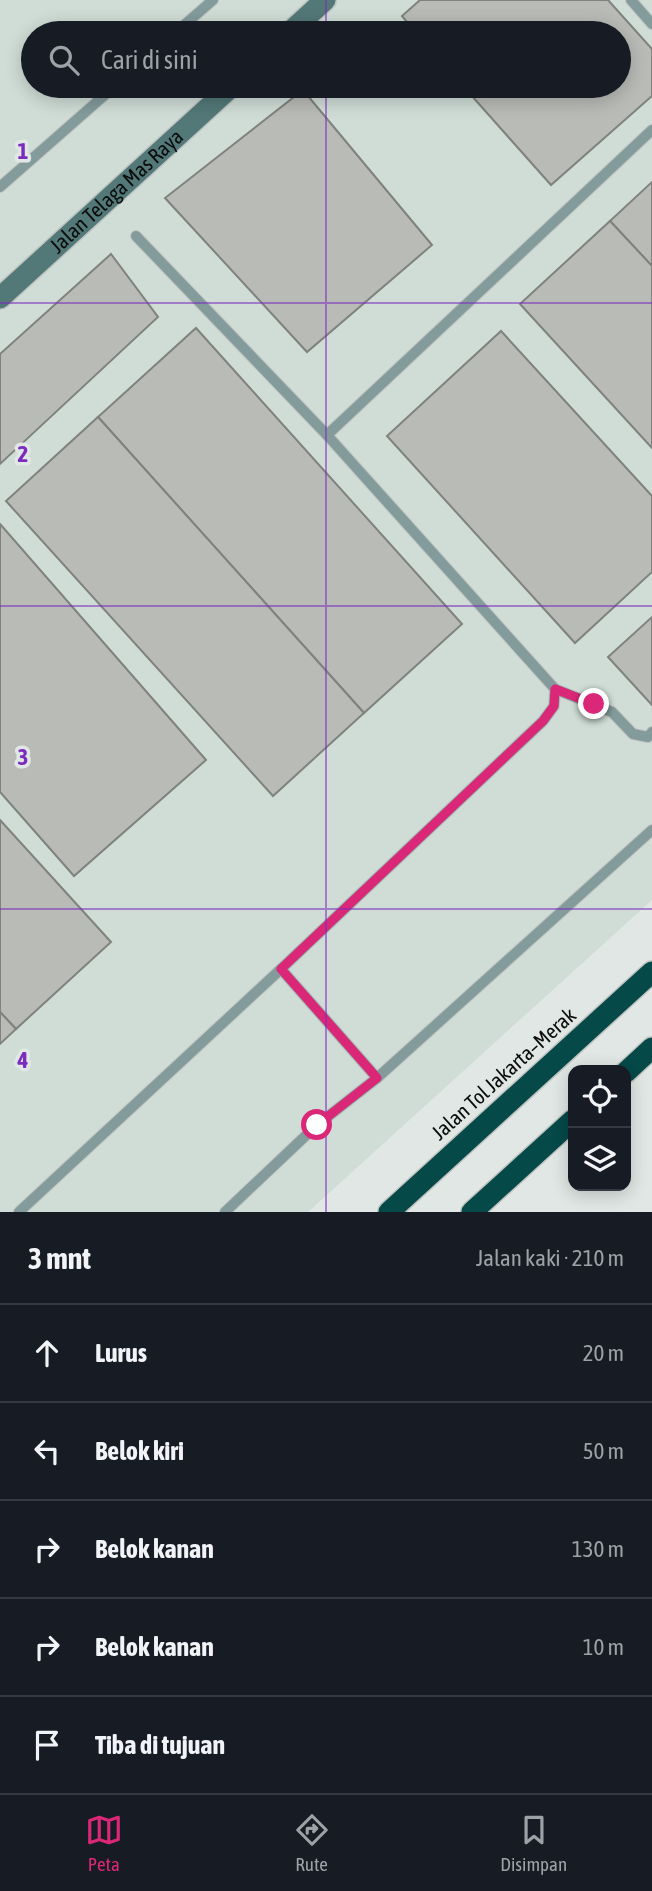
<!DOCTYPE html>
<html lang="id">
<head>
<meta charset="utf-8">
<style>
	body { margin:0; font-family:"Asap Condensed",sans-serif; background:#242831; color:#f1f3f6 }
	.controls { position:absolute; right:21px; bottom:21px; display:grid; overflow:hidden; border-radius:14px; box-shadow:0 4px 18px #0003 }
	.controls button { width:63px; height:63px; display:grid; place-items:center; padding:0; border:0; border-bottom:2px solid #363941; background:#171b24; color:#f1f3f6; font:35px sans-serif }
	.stop { position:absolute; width:21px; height:21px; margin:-16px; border:5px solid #db2777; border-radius:50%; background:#fff }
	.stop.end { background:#db2777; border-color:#fff; box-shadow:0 2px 7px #0008 }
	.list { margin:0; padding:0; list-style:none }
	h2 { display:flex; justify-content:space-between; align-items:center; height:91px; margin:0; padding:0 28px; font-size:30px }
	h2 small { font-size:23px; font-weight:400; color:#9ea1a6 }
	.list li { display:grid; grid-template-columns:46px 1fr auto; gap:21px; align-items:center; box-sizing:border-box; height:98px; padding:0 28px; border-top:2px solid #363941 }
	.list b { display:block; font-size:26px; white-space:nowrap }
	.list em { font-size:23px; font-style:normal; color:#9ea1a6 }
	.icon { flex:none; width:38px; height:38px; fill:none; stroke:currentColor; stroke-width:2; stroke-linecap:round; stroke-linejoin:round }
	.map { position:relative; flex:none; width:652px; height:1212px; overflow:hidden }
	.search { position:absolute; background:#171b24; box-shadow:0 4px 18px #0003; left:21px; right:21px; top:21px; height:77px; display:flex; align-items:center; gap:18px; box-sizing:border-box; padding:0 24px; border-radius:38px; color:#9ea1a6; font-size:26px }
	.sheet { height:581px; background:#171b24 }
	nav { display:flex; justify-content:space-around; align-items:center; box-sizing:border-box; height:98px; border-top:2px solid #363941; background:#171b24; font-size:19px; color:#9ea1a6 }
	nav a { display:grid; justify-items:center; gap:4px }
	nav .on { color:#db2777 }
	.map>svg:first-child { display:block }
</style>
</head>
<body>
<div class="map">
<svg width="652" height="1212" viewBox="0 0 652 1212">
	<rect width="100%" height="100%" fill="#e1e7e4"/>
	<path fill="#cfddd6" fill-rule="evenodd" d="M0 0H652V900L308 1212H0ZM33 33H619V86H33Z"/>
	<g fill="#b8bbb6" stroke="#7f827e" stroke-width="2">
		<polygon points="420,0 608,0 652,49 652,96 551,185 463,86 619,86 619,33 416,33 402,16"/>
		<polygon points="303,90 432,245 307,352 165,198"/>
		<polygon points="652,182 652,266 610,221"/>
		<polygon points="610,221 652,266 652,448 520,304"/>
		<polygon points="111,254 158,317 0,464 0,354"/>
		<polygon points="196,328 462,624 364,713 98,417"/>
		<polygon points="501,331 652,496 652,572 575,643 387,436"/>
		<polygon points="98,417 364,713 273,796 6,501"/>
		<polygon points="0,524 206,760 74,876 0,792"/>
		<polygon points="652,617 652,705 608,657"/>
		<polygon points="0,820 111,942 16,1029 0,1012"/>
		<polygon points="0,1012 16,1029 0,1044"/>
	</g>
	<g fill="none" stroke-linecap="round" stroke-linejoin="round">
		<g stroke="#bfc4c1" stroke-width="12">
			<g id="lane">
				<polyline points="631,0 652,24"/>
				<polyline points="175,33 213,0"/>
				<polyline points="0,187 115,86"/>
				<polyline points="136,236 327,435 555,689 554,706 543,721 281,969 377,1078"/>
				<polyline points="327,435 652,130"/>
				<polyline points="555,689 612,712 633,734 648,737 652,732"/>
				<polyline points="19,1212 281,969"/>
				<polyline points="225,1212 317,1125 377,1078 652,830"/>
			</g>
		</g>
		<g stroke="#bfc4c1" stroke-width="24">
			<g id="secondary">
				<polyline points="289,33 325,0"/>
				<path id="s1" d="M0 298 232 86"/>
			</g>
		</g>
		<g stroke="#bfc4c1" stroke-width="24">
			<g id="highway">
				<polyline points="626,1072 652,1048"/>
				<polyline points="389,1212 652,972"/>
				<polyline points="472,1212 573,1120"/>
			</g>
		</g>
		<use href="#lane" stroke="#839b9b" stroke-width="10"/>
		<use href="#secondary" stroke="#537878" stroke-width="21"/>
		<use href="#highway" stroke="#054949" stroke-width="21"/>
	</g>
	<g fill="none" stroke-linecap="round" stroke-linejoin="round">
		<polyline stroke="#db2777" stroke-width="9" points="317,1125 377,1078 281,969 543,721 554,706 555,689 594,704"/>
	</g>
	<path fill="none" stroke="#7b2cbf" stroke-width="2" stroke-opacity="0.55" d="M326 0V33M326 86V1212M0 303H652M0 606H652M0 909H652"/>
	<g text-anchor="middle" stroke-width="7" stroke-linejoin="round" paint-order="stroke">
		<g font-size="21" fill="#0a0c0b" stroke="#e1e7e4">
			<text dy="7" stroke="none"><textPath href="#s1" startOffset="158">Jalan Telaga Mas Raya</textPath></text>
			<text transform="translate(504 1074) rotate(-42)" y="7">Jalan Tol Jakarta–Merak</text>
		</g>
	</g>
	<g font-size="23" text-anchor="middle" font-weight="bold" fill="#7b2cbf" stroke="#e1e7e4" stroke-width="7" stroke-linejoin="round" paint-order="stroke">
		<text x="23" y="159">1</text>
		<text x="23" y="462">2</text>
		<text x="23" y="765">3</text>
		<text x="23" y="1068">4</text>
	</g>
</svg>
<div class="controls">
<button><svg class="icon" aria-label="locate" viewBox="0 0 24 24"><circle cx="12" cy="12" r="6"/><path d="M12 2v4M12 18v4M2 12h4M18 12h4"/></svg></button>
<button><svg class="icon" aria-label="layers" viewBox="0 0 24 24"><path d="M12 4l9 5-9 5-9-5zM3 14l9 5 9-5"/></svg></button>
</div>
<div class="stop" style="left:317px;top:1125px"></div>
<div class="stop end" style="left:594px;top:704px"></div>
<div class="search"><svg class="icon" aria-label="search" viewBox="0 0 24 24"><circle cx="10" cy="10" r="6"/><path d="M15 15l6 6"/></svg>Cari di sini</div>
</div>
<section class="sheet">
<h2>3 mnt<small>Jalan kaki · 210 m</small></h2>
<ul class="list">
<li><svg class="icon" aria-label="ahead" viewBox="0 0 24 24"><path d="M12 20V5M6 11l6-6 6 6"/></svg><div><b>Lurus</b></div><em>20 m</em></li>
<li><svg class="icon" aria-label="left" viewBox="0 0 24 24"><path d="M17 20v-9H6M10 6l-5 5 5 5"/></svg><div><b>Belok kiri</b></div><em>50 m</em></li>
<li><svg class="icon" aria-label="right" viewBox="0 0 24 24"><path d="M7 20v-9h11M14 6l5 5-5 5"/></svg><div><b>Belok kanan</b></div><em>130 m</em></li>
<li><svg class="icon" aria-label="right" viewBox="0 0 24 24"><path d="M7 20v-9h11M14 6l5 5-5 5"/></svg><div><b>Belok kanan</b></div><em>10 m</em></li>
<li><svg class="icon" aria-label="arrive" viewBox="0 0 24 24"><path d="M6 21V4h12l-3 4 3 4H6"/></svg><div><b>Tiba di tujuan</b></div></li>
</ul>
</section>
<nav>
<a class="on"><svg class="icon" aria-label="map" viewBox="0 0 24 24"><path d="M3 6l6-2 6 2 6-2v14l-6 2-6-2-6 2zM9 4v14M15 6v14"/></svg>Peta</a>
<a><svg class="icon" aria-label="directions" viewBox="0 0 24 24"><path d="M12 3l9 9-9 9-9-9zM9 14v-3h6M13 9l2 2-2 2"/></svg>Rute</a>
<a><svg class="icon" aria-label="saved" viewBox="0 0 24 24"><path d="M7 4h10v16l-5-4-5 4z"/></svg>Disimpan</a>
</nav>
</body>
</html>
